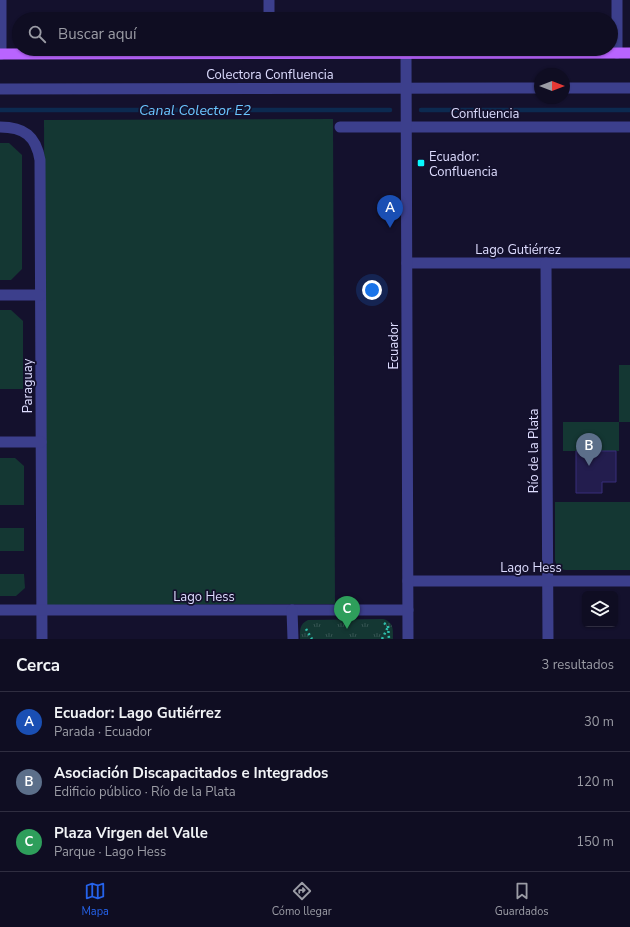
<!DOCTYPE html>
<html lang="es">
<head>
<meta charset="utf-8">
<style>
	body { margin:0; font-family:"Nunito Sans",sans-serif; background:#1d1b2f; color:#f1f3f6 }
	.controls { position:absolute; right:12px; bottom:12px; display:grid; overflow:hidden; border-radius:6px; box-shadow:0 1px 3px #0004 }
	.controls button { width:36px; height:36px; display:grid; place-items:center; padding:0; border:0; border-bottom:1px solid #2f2d40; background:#0f0d22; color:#f1f3f6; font:20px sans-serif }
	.compass { position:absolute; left:534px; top:68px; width:36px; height:36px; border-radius:50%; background:#0f0d22; box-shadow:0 1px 3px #0004; rotate:90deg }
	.you { position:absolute; left:372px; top:290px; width:14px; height:14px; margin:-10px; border:3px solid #fff; border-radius:50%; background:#1a73e8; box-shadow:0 0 0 6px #1a73e833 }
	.badge { display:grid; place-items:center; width:26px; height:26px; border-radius:50%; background:#2563eb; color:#fff; font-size:13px; font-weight:700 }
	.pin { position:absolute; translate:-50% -33px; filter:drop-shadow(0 1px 2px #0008) }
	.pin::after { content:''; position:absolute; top:21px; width:14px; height:12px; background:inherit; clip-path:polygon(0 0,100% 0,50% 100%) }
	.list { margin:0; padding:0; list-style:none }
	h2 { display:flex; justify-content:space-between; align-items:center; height:52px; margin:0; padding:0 16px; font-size:17px }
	h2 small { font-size:13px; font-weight:400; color:#9b9ca5 }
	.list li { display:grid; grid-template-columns:26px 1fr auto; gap:12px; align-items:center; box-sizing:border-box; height:60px; padding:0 16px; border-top:1px solid #2f2d40 }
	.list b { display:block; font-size:15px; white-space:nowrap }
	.list p { margin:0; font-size:13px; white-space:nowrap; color:#9b9ca5 }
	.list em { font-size:13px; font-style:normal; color:#9b9ca5 }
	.icon { flex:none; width:22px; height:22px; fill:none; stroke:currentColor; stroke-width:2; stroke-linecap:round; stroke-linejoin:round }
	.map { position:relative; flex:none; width:630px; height:639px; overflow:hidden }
	.search { position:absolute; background:#0f0d22; box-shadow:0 1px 3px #0004; left:12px; right:12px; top:12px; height:44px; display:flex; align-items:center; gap:10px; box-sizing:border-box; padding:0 14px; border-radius:22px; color:#9b9ca5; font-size:15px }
	.sheet { height:232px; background:#0f0d22 }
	nav { display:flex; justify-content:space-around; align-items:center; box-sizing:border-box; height:56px; border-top:1px solid #2f2d40; background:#0f0d22; font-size:11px; color:#9b9ca5 }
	nav a { display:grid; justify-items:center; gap:2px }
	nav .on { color:#2563eb }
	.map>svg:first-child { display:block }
</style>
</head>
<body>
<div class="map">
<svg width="630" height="639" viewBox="0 0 630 639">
	<defs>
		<pattern id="park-tufts" width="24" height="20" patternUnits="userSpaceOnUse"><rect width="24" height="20" fill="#143733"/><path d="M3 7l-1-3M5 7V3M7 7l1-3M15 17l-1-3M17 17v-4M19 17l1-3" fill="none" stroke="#365452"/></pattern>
	</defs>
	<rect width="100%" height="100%" fill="#14112d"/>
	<g fill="#143733">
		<polygon points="333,119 335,604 46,605 44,120"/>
		<polygon points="0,143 9,143 22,155 22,269 11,280 0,280"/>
		<polygon points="0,310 11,310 23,321 23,389 0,389"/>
		<polygon points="619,365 630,365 630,422 619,422 619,451 563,451 563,422 619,422"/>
		<polygon points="0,458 15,458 24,466 24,505 0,505"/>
		<path d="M555 502H630V570H566C560 570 556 566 555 560Z"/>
		<rect x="0" y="528" width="24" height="23"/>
		<polygon points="0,574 24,574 25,588 16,596 0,596"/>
	</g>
	<path fill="url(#park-tufts)" d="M383 619C394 622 393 630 393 639H300C300 631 299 624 308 620Z"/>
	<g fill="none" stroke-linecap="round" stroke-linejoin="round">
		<g stroke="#0c2a50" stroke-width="4.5">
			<polyline points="0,110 390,110"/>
			<polyline points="421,110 630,110"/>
		</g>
	</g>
	<polygon fill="#231d4e" stroke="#382f7a" points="576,451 616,451 616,482 602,482 602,493 576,493"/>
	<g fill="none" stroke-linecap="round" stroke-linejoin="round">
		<g stroke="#2fc0ad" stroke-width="2.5" stroke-dasharray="2 3" stroke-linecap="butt">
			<polyline points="384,623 388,626 389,639"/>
			<polyline points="306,629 312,639"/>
			<polyline points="382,639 388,627"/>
		</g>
		<g stroke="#3c3f8c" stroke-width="11">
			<polyline points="617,0 617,53"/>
			<polyline points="1,54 1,0"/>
			<polyline points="564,88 630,88"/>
			<polyline points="0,89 540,88"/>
			<path d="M0 127C24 127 36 136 40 160L42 639"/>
			<polyline points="340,127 630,127"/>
			<polyline points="407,263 630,263"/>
			<polyline points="546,263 548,639"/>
			<polyline points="0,295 40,295"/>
			<polyline points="0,442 41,442"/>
			<polyline points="408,581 630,581"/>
			<polyline points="0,610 408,610"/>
			<polyline points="292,610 293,639"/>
		</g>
		<g stroke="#3c3f8c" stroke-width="11">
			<polyline points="269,0 269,19"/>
			<polyline points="406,54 408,639"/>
		</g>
		<polyline stroke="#b964ff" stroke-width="11" points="0,54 630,53"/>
	</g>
	<rect fill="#09f9ff" stroke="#14112d" stroke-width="1.5" x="417" y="159" width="8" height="8" rx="2"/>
	<g text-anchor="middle" stroke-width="3.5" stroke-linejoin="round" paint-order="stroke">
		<g font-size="13" fill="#deddff" stroke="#14112d">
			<text x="270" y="79">Colectora Confluencia</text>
			<text x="485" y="118">Confluencia</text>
			<text x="518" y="254">Lago Gutiérrez</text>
			<text transform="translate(393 346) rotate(-90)" y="5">Ecuador</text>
			<text transform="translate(27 386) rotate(-90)" y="5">Paraguay</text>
			<text transform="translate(533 451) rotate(-90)" y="5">Río de la Plata</text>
			<text x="531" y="572">Lago Hess</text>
			<text x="204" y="601">Lago Hess</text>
		</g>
		<g font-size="13" fill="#deddff" stroke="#14112d" text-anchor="start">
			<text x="429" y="161">Ecuador:<tspan x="429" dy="15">Confluencia</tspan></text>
		</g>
		<g font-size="14" font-style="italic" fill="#6bc6ff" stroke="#14112d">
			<text x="195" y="115">Canal Colector E2</text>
		</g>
	</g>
</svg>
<div class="controls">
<button><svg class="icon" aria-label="layers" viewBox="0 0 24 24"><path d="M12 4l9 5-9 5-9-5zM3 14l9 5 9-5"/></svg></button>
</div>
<svg class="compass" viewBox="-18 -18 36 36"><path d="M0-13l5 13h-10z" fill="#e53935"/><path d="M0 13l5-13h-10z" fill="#9b9ca5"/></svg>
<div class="you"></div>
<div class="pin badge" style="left:390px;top:228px;background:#1a4fb4">A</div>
<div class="pin badge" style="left:589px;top:466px;background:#5c6f8a">B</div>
<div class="pin badge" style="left:347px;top:629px;background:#2e9e5b">C</div>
<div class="search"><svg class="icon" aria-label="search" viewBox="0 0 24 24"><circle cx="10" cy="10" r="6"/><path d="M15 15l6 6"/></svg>Buscar aquí</div>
</div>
<section class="sheet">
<h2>Cerca<small>3 resultados</small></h2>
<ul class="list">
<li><span class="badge" style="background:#1a4fb4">A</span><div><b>Ecuador: Lago Gutiérrez</b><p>Parada · Ecuador</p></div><em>30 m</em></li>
<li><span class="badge" style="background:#5c6f8a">B</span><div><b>Asociación Discapacitados e Integrados</b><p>Edificio público · Río de la Plata</p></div><em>120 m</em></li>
<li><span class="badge" style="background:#2e9e5b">C</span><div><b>Plaza Virgen del Valle</b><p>Parque · Lago Hess</p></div><em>150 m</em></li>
</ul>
</section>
<nav>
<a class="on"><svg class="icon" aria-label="map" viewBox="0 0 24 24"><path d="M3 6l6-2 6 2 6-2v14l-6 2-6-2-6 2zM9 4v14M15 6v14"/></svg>Mapa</a>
<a><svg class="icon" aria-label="directions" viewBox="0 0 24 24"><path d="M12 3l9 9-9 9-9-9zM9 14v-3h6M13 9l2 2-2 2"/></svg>Cómo llegar</a>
<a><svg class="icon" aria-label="saved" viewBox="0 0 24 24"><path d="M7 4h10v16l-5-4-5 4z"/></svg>Guardados</a>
</nav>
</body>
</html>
